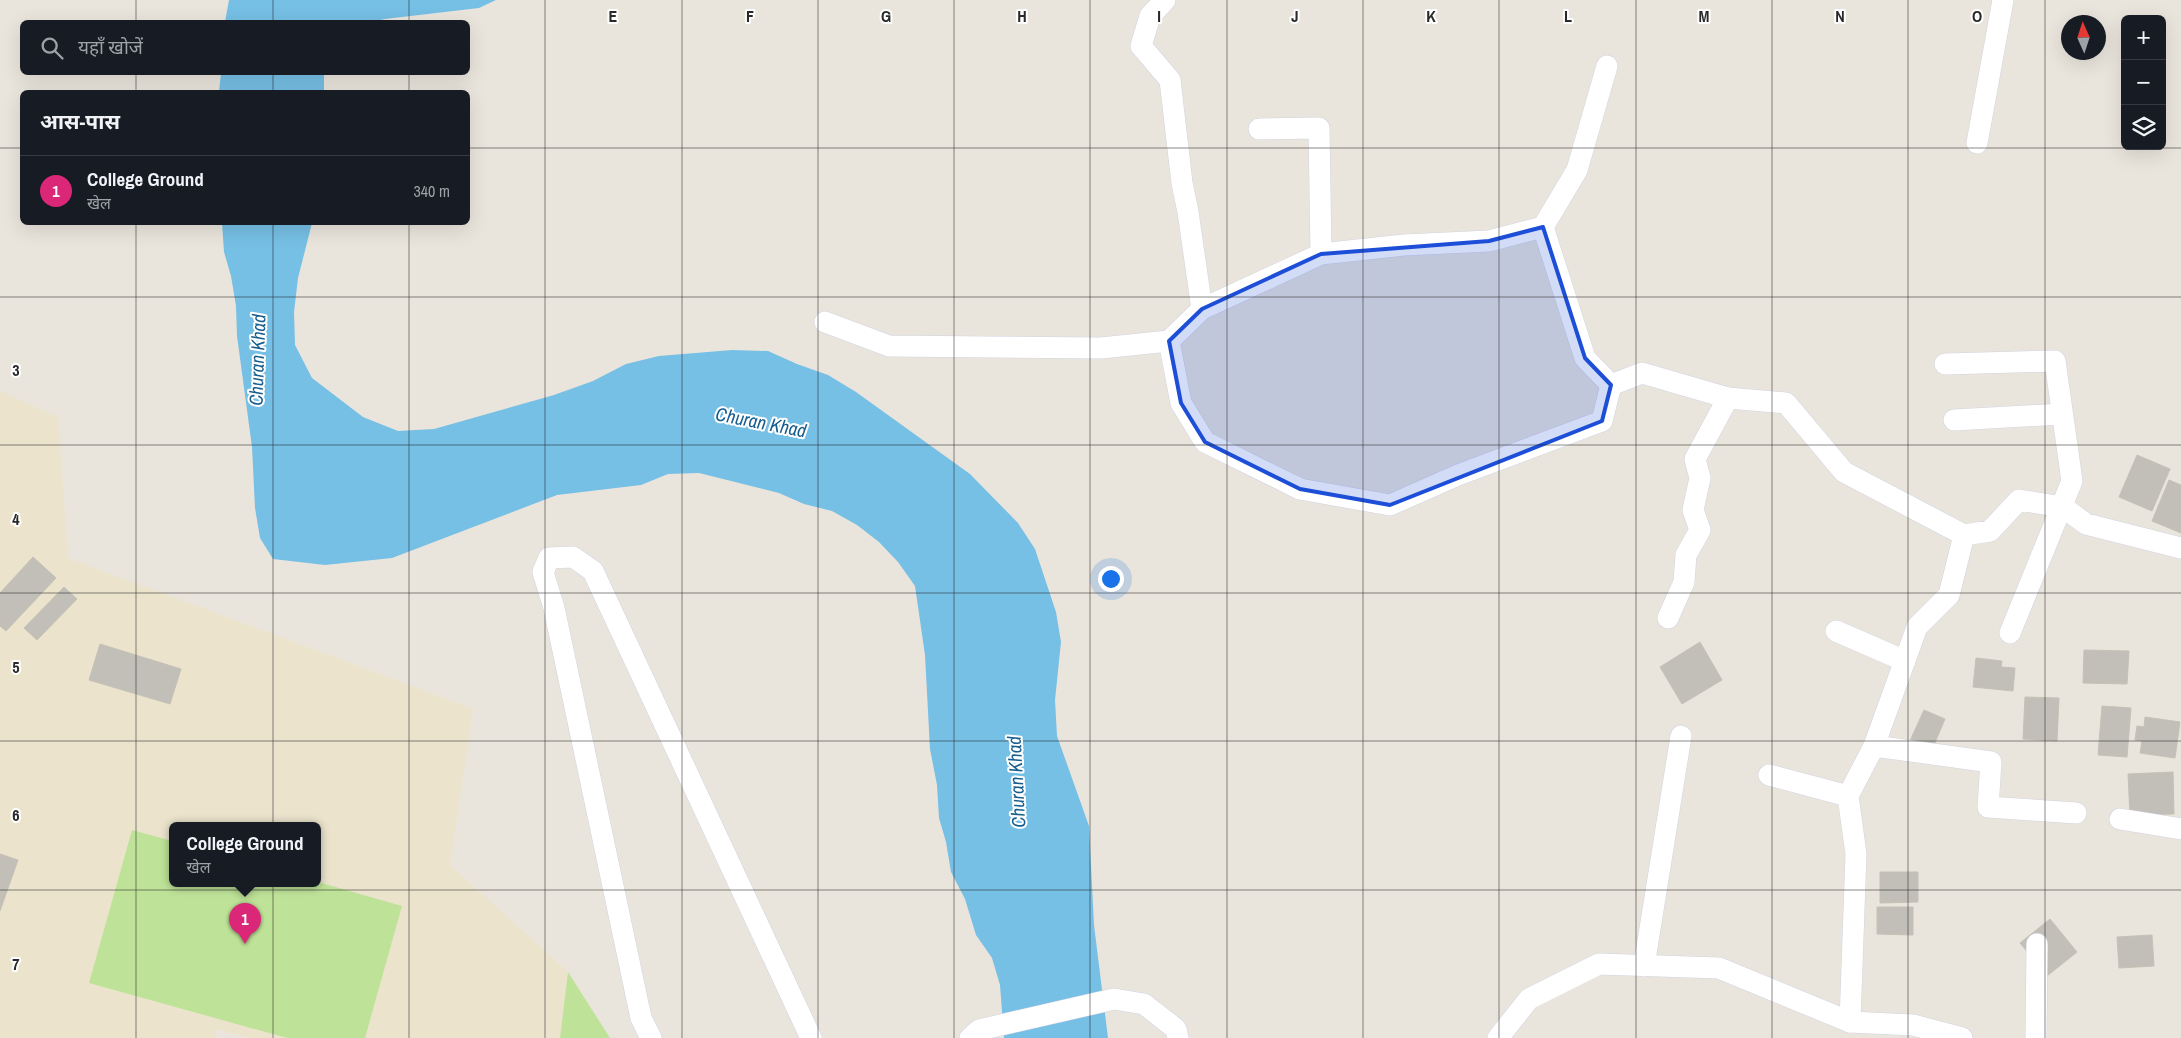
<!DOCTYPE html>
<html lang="hi">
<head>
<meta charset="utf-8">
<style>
	body { margin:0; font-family:"Archivo Narrow","Noto Sans Devanagari",sans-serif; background:#242831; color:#f1f3f6 }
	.controls { position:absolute; right:15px; top:15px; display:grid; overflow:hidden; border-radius:8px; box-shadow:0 5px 20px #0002 }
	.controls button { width:45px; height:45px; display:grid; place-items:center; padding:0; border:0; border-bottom:1px solid #363941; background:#171b24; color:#f1f3f6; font:25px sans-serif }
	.compass { position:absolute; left:2061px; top:15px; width:45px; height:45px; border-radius:50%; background:#171b24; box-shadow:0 5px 20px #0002; rotate:357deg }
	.you { position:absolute; left:1110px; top:578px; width:18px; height:18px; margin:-12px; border:4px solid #fff; border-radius:50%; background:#1a73e8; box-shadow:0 0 0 8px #1a73e833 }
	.badge { display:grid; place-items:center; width:32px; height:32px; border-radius:50%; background:#db2777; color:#fff; font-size:16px; font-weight:700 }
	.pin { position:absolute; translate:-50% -41px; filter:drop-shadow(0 1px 2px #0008) }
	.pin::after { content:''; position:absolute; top:26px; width:18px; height:15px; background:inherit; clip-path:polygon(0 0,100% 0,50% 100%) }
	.popup { position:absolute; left:169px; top:822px; width:152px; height:65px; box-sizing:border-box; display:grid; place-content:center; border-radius:8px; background:#171b24; filter:drop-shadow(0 1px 4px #0005); font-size:16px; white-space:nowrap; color:#9ea1a6 }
	.popup b { font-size:19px; color:#f1f3f6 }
	.popup::after { content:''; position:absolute; left:50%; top:100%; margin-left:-10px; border:10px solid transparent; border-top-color:#171b24 }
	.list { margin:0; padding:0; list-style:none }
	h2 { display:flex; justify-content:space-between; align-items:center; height:65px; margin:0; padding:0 20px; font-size:21px }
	h2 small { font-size:16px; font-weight:400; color:#9ea1a6 }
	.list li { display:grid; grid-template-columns:32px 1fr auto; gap:15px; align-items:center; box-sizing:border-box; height:70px; padding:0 20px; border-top:1px solid #363941 }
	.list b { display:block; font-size:19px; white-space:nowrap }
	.list p { margin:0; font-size:16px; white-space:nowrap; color:#9ea1a6 }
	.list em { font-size:16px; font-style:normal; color:#9ea1a6 }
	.icon { flex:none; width:28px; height:28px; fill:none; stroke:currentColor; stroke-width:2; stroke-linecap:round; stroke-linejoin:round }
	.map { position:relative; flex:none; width:2181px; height:1038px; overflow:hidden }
	.search { position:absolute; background:#171b24; box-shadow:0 5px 20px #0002; left:20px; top:20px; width:450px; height:55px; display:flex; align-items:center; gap:12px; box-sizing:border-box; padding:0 18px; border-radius:8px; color:#9ea1a6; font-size:19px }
	.panel { position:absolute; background:#171b24; box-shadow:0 5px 20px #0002; left:20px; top:90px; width:450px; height:135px; border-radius:8px }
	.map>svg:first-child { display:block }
</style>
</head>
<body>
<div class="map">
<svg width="2181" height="1038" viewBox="0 0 2181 1038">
	<rect width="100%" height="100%" fill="#eae5dc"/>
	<path fill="#ebe3cc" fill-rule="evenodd" d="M0 391 58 417 68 558 473 709 450 865 568 972 560 1038H249L217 1029 215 1038H0ZM172 825H318V883H172Z"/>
	<g fill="#bee398">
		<polygon points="132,830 172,841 172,883 318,882 402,906 365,1038 287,1038 89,983"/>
		<polygon points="568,972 610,1038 560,1038"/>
	</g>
	<g fill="#76bfe5">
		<polygon points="229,0 496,0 479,8 385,19 371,22 225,22"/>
		<polygon points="221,73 324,73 324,92 219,92"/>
		<polygon points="222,223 312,223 298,278 294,312 295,345 312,378 363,417 398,431 434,429 554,395 593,381 626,364 659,356 732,350 768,351 797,364 828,375 856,392 970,474 1018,523 1035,549 1056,612 1061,642 1055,700 1057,736 1089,826 1094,925 1108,1038 1004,1038 1000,985 992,958 976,935 965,899 951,872 946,842 939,818 937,785 930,749 925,655 915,586 898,562 879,542 857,525 832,511 804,504 779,493 699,473 668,474 641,485 557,495 392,558 325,565 273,559 260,538 255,508 252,447 237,336 236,306 231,276 224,252"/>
	</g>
	<g fill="#c2bfb8" stroke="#c5c1b6">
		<polygon points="2137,455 2170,469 2152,511 2119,497"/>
		<polygon points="2169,480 2181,485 2181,533 2152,521"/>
		<polygon points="33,557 56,578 6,631 0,626 0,593"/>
		<polygon points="64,587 77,599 37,640 24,628"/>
		<polygon points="1700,642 1722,680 1682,704 1660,667"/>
		<polygon points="100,644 181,669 170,704 89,680"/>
		<polygon points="2084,650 2129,651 2127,684 2083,683"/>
		<polygon points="1976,658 2002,661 2001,667 2015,668 2013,691 1973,687"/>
		<polygon points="2025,697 2059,698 2057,741 2023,739"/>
		<polygon points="2102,706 2131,708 2127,757 2098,755"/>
		<polygon points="1924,710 1945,719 1931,752 1909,743"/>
		<polygon points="2145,717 2180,722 2175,758 2140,753 2142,741 2135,740 2137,726 2144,727"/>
		<polygon points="2173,772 2174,814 2130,815 2128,774"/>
		<polygon points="0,854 18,860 0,911"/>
		<polygon points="1880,872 1918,872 1918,902 1880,903"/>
		<polygon points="1877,907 1913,907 1913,935 1877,934"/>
		<polygon points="2050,919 2077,952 2047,976 2020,943"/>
		<polygon points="2152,935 2154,966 2119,968 2117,937"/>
	</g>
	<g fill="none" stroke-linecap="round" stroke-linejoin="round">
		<g stroke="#d1d3e1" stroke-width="22">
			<g id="minor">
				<polyline points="1165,0 1150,16 1141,46 1170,80 1182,183 1188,212 1202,309 1321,254 1404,245 1489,241 1543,227 1585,358 1611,385 1642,373 1728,398 1786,403 1844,472 1964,535 1990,531 2019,500 2063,507 2086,524 2181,548"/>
				<polyline points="1259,129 1319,128 1321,254"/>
				<polyline points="1977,143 2003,0"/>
				<polyline points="1543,227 1577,170 1607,66"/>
				<polyline points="825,322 889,346 1101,348 1169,341 1202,309"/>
				<polyline points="1169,341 1181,403 1205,442 1300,489 1390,505 1458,475 1602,421 1611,385"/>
				<polyline points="1945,364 2055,361 2072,481 2010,633"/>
				<polyline points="1954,420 2062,414"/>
				<polyline points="1668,618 1684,582 1686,555 1700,530 1693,510 1700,478 1695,459 1728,398"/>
				<polyline points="1836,631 1905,661"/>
				<polyline points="1874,746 1991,762 1988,807 2076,813"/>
				<polyline points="1769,775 1848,796"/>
				<polyline points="2120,819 2181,829"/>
				<polyline points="1644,966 1681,736"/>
				<polyline points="1850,1022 1856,854 1848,796 1874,746 1917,627 1949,595 1964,535"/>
				<polyline points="651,1038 641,1018 554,608 543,572 549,558 573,557 593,571 811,1038"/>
				<polyline points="970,1038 979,1030 1114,999 1144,1004 1176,1029 1178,1038"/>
				<polyline points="1498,1038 1529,999 1599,964 1719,968 1850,1022 1913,1025 1962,1038"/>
				<polyline points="2036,1038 2037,944"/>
			</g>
		</g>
		<use href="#minor" stroke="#fff" stroke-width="21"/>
	</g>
	<path fill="#1d4ed8" fill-opacity="0.2" stroke="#1d4ed8" stroke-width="4" stroke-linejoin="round" d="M1543 227 1585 358 1611 385 1602 421 1390 505 1300 489 1205 442 1181 403 1169 341 1202 309 1321 254 1489 241Z"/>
	<path fill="none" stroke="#292929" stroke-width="1" stroke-opacity="0.55" d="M136 0V22M273 0V22M409 0V22M545 0V1038M682 0V1038M818 0V1038M954 0V1038M1090 0V1038M1227 0V1038M1363 0V1038M1499 0V1038M1636 0V1038M1772 0V1038M1908 0V1038M2045 0V1038M136 72V92M273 72V92M409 72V92M0 148H22M468 148H2181M136 222V1038M273 222V1038M409 222V1038M0 297H2181M0 445H2181M0 593H2181M0 741H2181M0 890H2181"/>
	<g text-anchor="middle" stroke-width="4" stroke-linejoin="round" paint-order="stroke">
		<g font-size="19" font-style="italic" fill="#175d8e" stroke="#fff">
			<text transform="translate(257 360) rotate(-88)" y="7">Churan Khad</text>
			<text transform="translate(761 422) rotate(11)" y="7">Churan Khad</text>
			<text transform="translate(1016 782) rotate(-93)" y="7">Churan Khad</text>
		</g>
	</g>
	<g font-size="16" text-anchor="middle" font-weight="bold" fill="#292929" stroke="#fff" stroke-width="4" stroke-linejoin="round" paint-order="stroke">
		<text x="613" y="22">E</text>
		<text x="750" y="22">F</text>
		<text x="886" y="22">G</text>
		<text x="1022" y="22">H</text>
		<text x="1159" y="22">I</text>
		<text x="1295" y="22">J</text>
		<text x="1431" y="22">K</text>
		<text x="1568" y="22">L</text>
		<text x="1704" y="22">M</text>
		<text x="1840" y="22">N</text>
		<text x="1977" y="22">O</text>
		<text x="16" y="376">3</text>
		<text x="16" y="525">4</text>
		<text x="16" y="673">5</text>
		<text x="16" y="821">6</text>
		<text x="16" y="970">7</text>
	</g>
</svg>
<div class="controls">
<button>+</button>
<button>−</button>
<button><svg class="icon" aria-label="layers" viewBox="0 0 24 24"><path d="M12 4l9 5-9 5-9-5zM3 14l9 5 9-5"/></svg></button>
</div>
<svg class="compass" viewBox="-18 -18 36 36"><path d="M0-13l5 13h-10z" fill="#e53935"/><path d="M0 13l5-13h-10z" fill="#9ea1a6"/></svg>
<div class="you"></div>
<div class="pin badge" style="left:245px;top:944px">1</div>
<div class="popup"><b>College Ground</b>खेल</div>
<div class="search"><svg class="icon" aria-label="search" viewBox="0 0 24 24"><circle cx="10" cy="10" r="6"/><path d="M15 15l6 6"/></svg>यहाँ खोजें</div>
<section class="panel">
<h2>आस-पास<small></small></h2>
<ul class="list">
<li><span class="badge">1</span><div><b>College Ground</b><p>खेल</p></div><em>340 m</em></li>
</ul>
</section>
</div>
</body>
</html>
